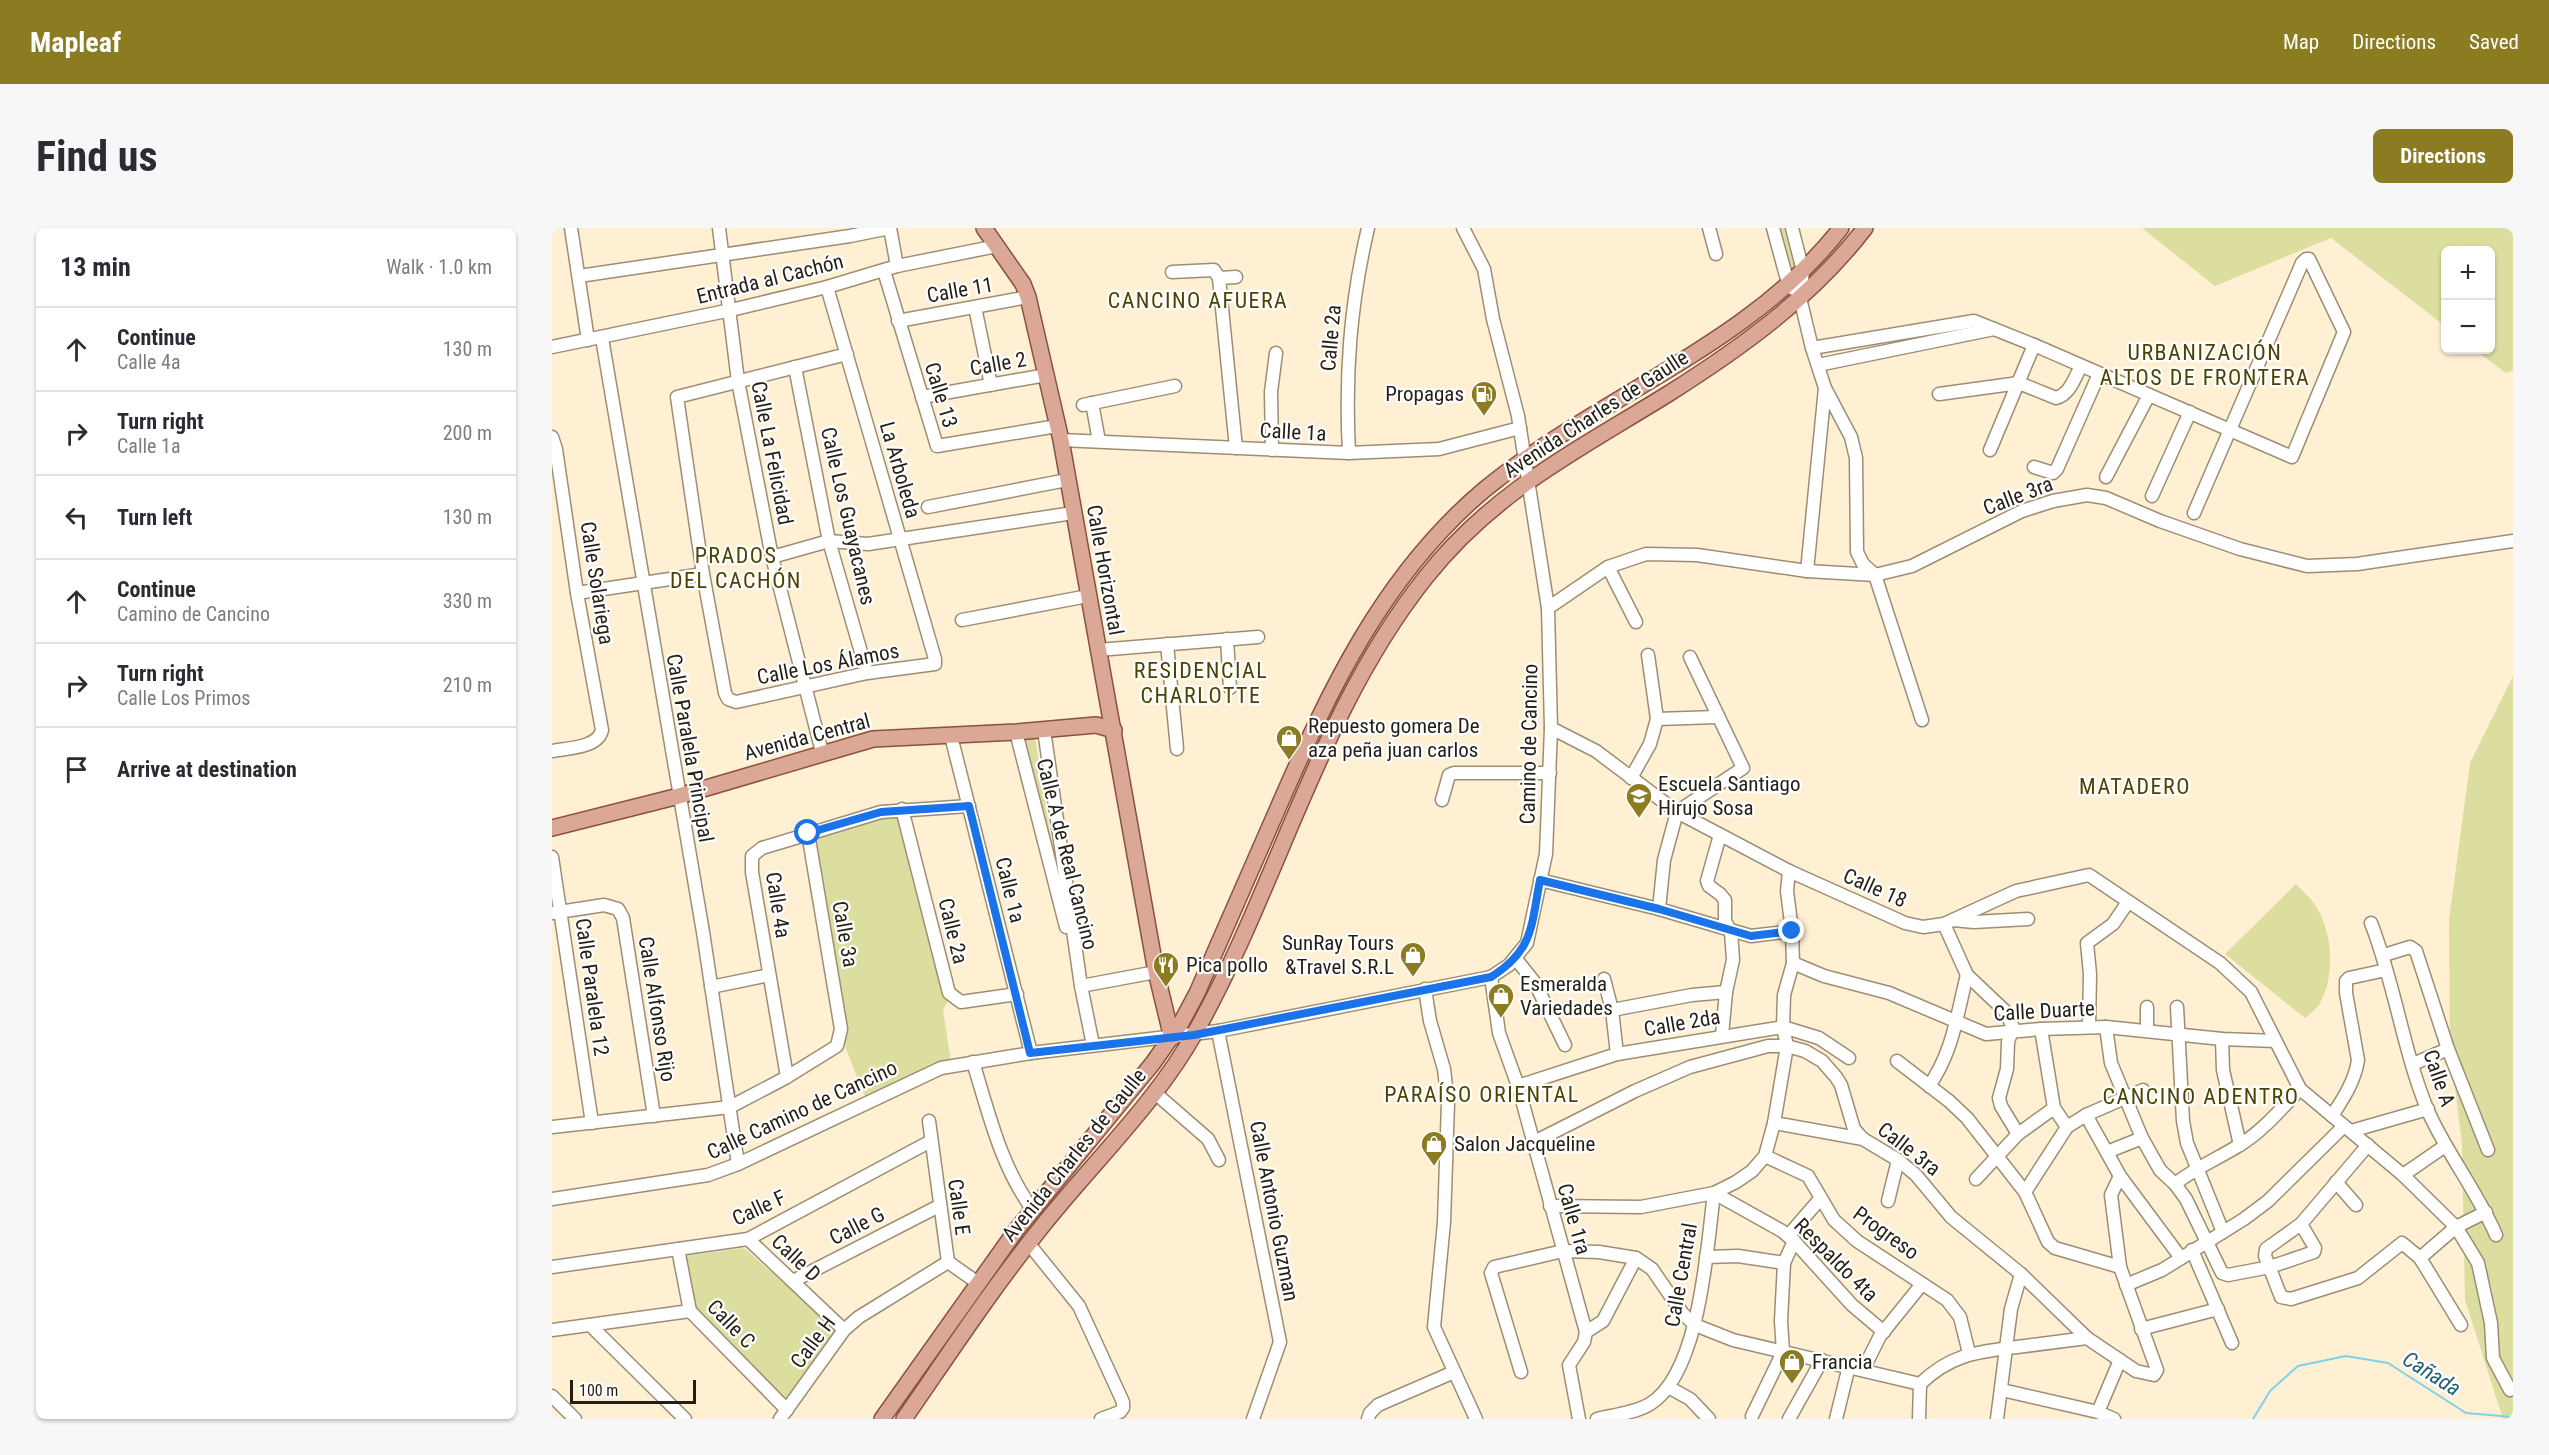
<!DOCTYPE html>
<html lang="en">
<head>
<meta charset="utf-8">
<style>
	body { margin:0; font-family:"Roboto Condensed",sans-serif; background:#f7f7f7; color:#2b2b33 }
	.controls { position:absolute; right:18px; top:18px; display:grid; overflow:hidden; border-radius:9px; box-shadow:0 2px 4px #0004 }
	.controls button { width:54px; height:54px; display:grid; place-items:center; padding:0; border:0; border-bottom:2px solid #e1e1e2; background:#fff; color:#2b2b33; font:30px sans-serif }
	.scale { position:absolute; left:18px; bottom:15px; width:126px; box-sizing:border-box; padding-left:6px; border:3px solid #241f15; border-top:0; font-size:16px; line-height:21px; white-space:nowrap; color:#241f15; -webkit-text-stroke:4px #fff; paint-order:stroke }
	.stop { position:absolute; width:18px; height:18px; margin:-14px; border:4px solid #1a73e8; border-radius:50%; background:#fff }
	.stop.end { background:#1a73e8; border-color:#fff; box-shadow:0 2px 6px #0008 }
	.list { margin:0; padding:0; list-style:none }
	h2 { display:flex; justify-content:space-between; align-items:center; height:78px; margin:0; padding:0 24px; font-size:26px }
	h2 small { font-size:20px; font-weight:400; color:#7c7c81 }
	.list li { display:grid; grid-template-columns:39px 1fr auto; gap:18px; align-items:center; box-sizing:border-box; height:84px; padding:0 24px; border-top:2px solid #e1e1e2 }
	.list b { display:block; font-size:22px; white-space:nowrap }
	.list p { margin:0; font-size:20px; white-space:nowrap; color:#7c7c81 }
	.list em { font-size:20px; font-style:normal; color:#7c7c81 }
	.icon { flex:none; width:33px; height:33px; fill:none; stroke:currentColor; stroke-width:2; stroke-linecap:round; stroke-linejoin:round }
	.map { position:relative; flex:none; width:1961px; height:1191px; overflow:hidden; border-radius:9px }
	header { display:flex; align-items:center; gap:36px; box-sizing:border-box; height:84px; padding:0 30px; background:#8b7b21; color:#fff }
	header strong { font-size:28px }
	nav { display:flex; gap:33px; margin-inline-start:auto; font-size:21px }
	.intro { display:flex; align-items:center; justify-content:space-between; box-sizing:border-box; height:144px; padding:0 36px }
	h1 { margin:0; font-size:42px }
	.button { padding:15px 27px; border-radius:9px; background:#8b7b21; color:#fff; font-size:21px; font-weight:700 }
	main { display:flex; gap:36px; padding:0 36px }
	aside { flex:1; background:#fff; border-radius:9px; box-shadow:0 2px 4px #0004 }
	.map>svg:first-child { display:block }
</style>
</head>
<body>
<header>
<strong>Mapleaf</strong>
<nav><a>Map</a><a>Directions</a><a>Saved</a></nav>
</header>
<div class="intro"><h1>Find us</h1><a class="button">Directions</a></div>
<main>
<aside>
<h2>13 min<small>Walk · 1.0 km</small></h2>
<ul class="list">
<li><svg class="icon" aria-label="ahead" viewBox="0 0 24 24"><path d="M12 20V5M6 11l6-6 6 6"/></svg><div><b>Continue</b><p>Calle 4a</p></div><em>130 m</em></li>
<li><svg class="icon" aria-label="right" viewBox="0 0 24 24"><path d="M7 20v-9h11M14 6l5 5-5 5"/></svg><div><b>Turn right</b><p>Calle 1a</p></div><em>200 m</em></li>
<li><svg class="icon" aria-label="left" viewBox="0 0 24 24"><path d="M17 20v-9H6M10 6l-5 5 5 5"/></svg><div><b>Turn left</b></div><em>130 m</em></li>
<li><svg class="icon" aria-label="ahead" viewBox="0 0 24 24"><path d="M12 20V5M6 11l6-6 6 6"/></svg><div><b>Continue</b><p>Camino de Cancino</p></div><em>330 m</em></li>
<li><svg class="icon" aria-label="right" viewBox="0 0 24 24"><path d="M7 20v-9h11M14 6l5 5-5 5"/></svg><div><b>Turn right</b><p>Calle Los Primos</p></div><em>210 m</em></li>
<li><svg class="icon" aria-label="arrive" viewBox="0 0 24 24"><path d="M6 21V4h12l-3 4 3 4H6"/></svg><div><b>Arrive at destination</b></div></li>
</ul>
</aside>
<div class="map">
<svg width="1961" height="1191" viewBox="0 0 1961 1191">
	<rect width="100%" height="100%" fill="#fff0d4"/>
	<g fill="#dbde9f">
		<polygon points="1223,0 1238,0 1249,42 1237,52"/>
		<polygon points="1590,0 1961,0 1961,142 1954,145 1923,122 1938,122 1938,22 1894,22 1893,98 1779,10 1663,58"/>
		<polygon points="1961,448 1961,1191 1951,1191 1913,1072 1910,916 1898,819 1897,692 1918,535"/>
		<polygon points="462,509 483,509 514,707"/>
		<polygon points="351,584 396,773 391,782 399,834 314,871 294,821 260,607"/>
		<path d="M1744 656C1750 663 1758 669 1763 677 1781 704 1784 748 1767 777 1763 782 1758 786 1753 790L1673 726Z"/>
		<polygon points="192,1020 285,1101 232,1172 145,1085 131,1028"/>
	</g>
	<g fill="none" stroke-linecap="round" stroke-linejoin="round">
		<polyline stroke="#7fcfee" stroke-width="2" points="1701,1191 1718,1163 1746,1138 1794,1128 1836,1135 1914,1185 1961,1189"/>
		<g stroke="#9c8e74" stroke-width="15">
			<g id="minor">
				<polyline points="19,0 36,112"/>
				<polyline points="167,0 186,153 220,329 270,524"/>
				<polyline points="338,0 345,38"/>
				<polyline points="1157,0 1164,26"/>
				<polyline points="1221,0 1236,55 1241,61"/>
				<polyline points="1240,0 1251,43 1248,70 1260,120 1273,160 1299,209 1304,230 1305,324 1311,336 1323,347 1370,492"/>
				<polyline points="332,43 385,218 505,198"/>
				<polyline points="620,44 662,42 667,50"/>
				<polyline points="27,48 298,8 338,0"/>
				<path d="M275 59C312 183 346 307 383 431V436L315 445 184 474 176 471 173 465 151 346 125 169 295 126"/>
				<polyline points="423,79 439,157"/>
				<polyline points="346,93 476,69"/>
				<polyline points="50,110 151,704 186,936"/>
				<polyline points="0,119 179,82 275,59 345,38 445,18"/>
				<polyline points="1260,120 1422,93 1482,117 1740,229 1792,104 1757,31 1754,31 1750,35 1642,285"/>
				<polyline points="1266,137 1442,101"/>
				<polyline points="243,139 277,313 315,445"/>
				<path d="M1387 166 1467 155 1504 170C1518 166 1522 151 1529 138"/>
				<polyline points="370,169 494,147"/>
				<polyline points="540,175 547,213"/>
				<polyline points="531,177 623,158"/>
				<path d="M0 209 4 221 25 365 50 502C46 520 16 520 0 523"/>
				<polyline points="509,212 797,225 887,221 968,200"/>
				<polyline points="684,220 667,50 684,49"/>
				<polyline points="720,222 719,164 724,125"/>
				<polyline points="1438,222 1482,117"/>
				<path d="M797 225C793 147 798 77 816 0"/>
				<polyline points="1482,239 1501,245 1505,241 1547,146"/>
				<polyline points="1554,249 1597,167"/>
				<polyline points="1600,268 1638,184"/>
				<polyline points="376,279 515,252"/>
				<polyline points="220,329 277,313 316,316 521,285"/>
				<polyline points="1056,339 1084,394"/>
				<polyline points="1255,343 1273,160"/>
				<polyline points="25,365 151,346"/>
				<polyline points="996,380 1056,339 1094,326 1145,327 1255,343 1323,347 1360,338 1470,283 1501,273 1535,267 1554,270 1608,293 1688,321 1755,338 1805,336 1961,313"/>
				<polyline points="410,392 536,368"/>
				<polyline points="675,411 678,460"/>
				<polyline points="615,416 625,521"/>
				<polyline points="546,422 706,409"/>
				<polyline points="1105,491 1165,489"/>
				<polyline points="999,500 1044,523 1125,584 1237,643 1353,695 1371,699 1392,696 1464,663 1537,647 1668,735 1699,764 1748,861 1851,947 1904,999 1926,1035 1939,1095 1941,1130 1958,1162"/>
				<polyline points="492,502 529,758 541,817"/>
				<polyline points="464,504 514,699"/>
				<polyline points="399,508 479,825"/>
				<polyline points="1079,550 1098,516 1105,491 1096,427"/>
				<polyline points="890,572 897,547 902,545 998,545"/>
				<polyline points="350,581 397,765 409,774 465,766"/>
				<polyline points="1168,607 1155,653 1157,658 1168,666 1173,672 1173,693 1179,704 1181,732 1174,764 1170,807"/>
				<polyline points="0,629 40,895"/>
				<polyline points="988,652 1107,681 1199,708 1240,703"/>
				<polyline points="1107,681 1112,632 1125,584 1191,540 1138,429"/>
				<polyline points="0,685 52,677 66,681 71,690 102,888"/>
				<polyline points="1401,692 1422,694 1476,691"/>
				<path d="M1819 695C1843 756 1851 823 1876 883 1895 926 1925 963 1944 1007"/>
				<polyline points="1392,696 1415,747 1453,783 1461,799 1456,814 1455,841 1447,870 1449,878 1466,906"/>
				<polyline points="1832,727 1858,719 1864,723 1896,821 1936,922"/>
				<polyline points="964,731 983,755 1013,817"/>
				<polyline points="1241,735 1272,748 1337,765 1434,806 1489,801 1554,799 1670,811 1723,813"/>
				<polyline points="939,749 947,805 966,858 1034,1104"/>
				<polyline points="1052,751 1060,782 1065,826"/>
				<polyline points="529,758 604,744"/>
				<polyline points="159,759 217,747"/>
				<polyline points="873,761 878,793 892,841 896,875 892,994 882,1099 924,1191"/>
				<polyline points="1625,779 1631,893 1635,915 1671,1004"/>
				<polyline points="1060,782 1140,767 1174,764"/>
				<polyline points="1537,799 1538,746 1535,715 1561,696 1576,674"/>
				<polyline points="1554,799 1559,835 1590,910 1608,942 1623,956 1634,971 1670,1045 1676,1047 1718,1039 1762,1024 1763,1020 1749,996"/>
				<polyline points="1489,801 1502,880 1515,899"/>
				<polyline points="1595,802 1595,779"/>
				<polyline points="666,803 939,749 957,737 975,715 994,626 999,500 996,380 966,188 941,91 932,41 911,0"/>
				<polyline points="1670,811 1671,842 1688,917"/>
				<polyline points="1345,833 1397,873 1415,890 1473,964 1496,1014 1503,1020 1568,1039"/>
				<path d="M421 834C437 886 449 939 481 982"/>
				<polyline points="1861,836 1896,821"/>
				<polyline points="235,849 200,644 200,628 210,620 329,584 417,578"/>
				<polyline points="966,858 1065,826 1231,799 1267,810 1297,830"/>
				<path d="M1377 858C1401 824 1405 786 1415 747"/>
				<polyline points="602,864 656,911 667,932"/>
				<polyline points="1534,887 1568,948 1629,1030"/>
				<path d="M1780 888C1791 871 1803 853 1806 832L1794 765V753L1797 750 1834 742"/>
				<polyline points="377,893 396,1034 426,1055"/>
				<polyline points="1222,895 1311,911"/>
				<polyline points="0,899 178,879 235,849 285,818 289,801 256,605"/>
				<polyline points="1799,903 1876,881"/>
				<polyline points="982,914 1083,863 1138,839 1216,818 1235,818 1253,823 1270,833 1284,849 1289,857 1302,901 1311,911 1346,932 1364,947 1399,989 1469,1046 1535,1110 1584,1143 1602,1147 1605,1142 1568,1039 1559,967 1568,948"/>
				<polyline points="1816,917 1749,996 1714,1021 1713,1028 1729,1069 1739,1071 1806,1050 1850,1015 1868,1030 1909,1097"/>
				<polyline points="1555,924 1590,910"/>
				<polyline points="1213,928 1256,948 1282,992 1305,1013 1395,1072 1408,1089 1417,1125"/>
				<polyline points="1851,947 1893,918"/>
				<polyline points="1424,951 1466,906 1502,880"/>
				<polyline points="1784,954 1804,977"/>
				<path d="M1623 956C1643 940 1665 931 1686 918 1710 904 1729 881 1748 861"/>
				<polyline points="1473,964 1515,899 1534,887 1591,862"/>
				<polyline points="0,971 156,947 186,936 389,840 479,825 666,803 728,1114 701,1191"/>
				<polyline points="1336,973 1346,932"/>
				<polyline points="998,978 1089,979 1162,965 1230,1003 1242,1013 1300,1077 1332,1104"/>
				<polyline points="1236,1008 1268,971"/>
				<polyline points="196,1011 292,1102"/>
				<polyline points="477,1016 527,1078 571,1174 571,1180 568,1184 549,1191"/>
				<polyline points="126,1021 138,1083 235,1182"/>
				<polyline points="1640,1022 1680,1115"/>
				<polyline points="1154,1029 1186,1028 1232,1035"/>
				<polyline points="1868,1030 1904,999 1934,984"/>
				<polyline points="0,1039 196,1011 379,913"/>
				<polyline points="241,1053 387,978"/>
				<polyline points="1574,1057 1610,1042 1692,991 1716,973 1792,898"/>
				<polyline points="38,1097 133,1191"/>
				<polyline points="1589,1101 1666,1081"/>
				<polyline points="0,1102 138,1083"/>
				<polyline points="1311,1142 1328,1108 1370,1056"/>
				<polyline points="969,1144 939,1045 942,1039 1011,1023 1047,1024 1084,1030 1100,1041 1131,1086 1143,1097 1181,1112 1368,1156"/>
				<polyline points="1118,1160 1138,1171 1157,1191"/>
				<polyline points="1450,1162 1546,1184 1562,1191"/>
				<polyline points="0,1168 23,1191"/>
				<polyline points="1546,1184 1568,1132"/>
				<polyline points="1200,1188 1231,1124 1229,1093 1232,1035 1242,1013"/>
				<polyline points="228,1191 292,1102 307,1089 396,1034"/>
				<polyline points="816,1191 818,1185 826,1177 902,1144"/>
				<polyline points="1027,1191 1017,1137 1032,1114 1034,1104 1051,1093 1084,1030"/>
				<path d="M1045 1191C1062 1187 1083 1185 1098 1176 1148 1145 1155 1020 1162 965L1184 954 1200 943 1213 928 1222 895 1235 818 1231 799 1232 767 1241 735 1240 703 1235 663 1237 643"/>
				<polyline points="1237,1191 1270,1132"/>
				<polyline points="1284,1191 1297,1138"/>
				<path d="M1367 1191 1368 1156C1399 1126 1425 1124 1465 1119 1489 1116 1512 1113 1535 1110"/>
				<polyline points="1445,1191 1459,1081 1469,1046"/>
			</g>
		</g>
		<g stroke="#8b513d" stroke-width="18">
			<g id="major">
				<polyline points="432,0 471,56 476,69 509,212 604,744 620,810"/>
				<polyline points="0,600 127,568 321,511 464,504 544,497 562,502"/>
				<path d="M330 1191 465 1001 601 835 629 795 645 765C672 704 699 642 726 580 777 463 831 347 932 262 1046 168 1196 119 1289 0"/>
				<path d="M352 1191C395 1129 437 1065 484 1006 536 939 603 877 644 803 727 655 767 483 874 349 942 263 1026 222 1116 166 1189 120 1260 69 1313 0"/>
			</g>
		</g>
		<use href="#minor" stroke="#fff" stroke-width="12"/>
		<use href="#major" stroke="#dba797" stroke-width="15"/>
	</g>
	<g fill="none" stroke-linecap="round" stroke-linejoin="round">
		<path stroke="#1a73e8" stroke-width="8" d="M256 605 329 584 417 578 478 825 642 807 939 749C982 722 979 698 988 652L1107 681 1199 708 1240 703"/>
	</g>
	<defs>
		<g id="fuel-pin" transform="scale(1.35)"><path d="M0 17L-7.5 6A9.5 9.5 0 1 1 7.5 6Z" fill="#8b7b21" stroke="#fff"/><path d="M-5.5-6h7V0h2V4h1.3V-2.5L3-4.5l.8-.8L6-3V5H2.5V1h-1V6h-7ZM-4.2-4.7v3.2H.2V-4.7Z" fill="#fff"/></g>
		<g id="shop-pin" transform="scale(1.35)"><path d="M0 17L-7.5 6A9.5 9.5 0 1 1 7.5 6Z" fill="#8b7b21" stroke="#fff"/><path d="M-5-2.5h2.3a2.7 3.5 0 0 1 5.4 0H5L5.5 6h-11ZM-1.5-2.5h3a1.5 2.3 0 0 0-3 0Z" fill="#fff"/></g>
		<g id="school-pin" transform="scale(1.35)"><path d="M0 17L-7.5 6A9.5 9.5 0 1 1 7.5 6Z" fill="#8b7b21" stroke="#fff"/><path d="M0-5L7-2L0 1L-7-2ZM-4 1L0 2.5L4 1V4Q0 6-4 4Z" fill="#fff"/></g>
		<g id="restaurant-pin" transform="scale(1.35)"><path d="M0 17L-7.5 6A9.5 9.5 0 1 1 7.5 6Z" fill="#8b7b21" stroke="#fff"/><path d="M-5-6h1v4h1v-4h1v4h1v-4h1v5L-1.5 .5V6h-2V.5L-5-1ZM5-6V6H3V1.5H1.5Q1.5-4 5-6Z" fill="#fff"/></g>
	</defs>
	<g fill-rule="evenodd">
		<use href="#fuel-pin" x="932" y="166"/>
		<use href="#shop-pin" x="737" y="510"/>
		<use href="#school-pin" x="1087" y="568"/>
		<use href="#shop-pin" x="861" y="727"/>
		<use href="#restaurant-pin" x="614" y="737"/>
		<use href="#shop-pin" x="949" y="768"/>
		<use href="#shop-pin" x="882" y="916"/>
		<use href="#shop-pin" x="1240" y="1134"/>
	</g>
	<g text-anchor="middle" stroke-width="4.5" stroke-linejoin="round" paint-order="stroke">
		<g font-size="21" fill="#241f15" stroke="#fff">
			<text transform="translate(218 51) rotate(-14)" y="7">Entrada al Cachón</text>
			<text transform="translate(408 62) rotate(-10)" y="7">Calle 11</text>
			<text transform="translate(779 110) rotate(-85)" y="7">Calle 2a</text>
			<text transform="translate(446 136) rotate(-10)" y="7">Calle 2</text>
			<text transform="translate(389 167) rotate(73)" y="7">Calle 13</text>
			<text transform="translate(1044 186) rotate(-33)" y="7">Avenida Charles de Gaulle</text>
			<text transform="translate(741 204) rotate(3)" y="7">Calle 1a</text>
			<text transform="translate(220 225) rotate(79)" y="7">Calle La Felicidad</text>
			<text transform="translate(348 242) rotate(74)" y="7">La Arboleda</text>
			<text transform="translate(1466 268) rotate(-21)" y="7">Calle 3ra</text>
			<text transform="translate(296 288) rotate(77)" y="7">Calle Los Guayacanes</text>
			<text transform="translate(553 342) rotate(80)" y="7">Calle Horizontal</text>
			<text transform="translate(45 355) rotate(81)" y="7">Calle Solariega</text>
			<text transform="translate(276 436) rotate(-11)" y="7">Calle Los Álamos</text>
			<text transform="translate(255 509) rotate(-15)" y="7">Avenida Central</text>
			<text transform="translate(977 516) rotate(-89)" y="7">Camino de Cancino</text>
			<text transform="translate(138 520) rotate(80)" y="7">Calle Paralela Principal</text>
			<text transform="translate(515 626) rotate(76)" y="7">Calle A de Real Cancino</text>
			<text transform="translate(1323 660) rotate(24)" y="7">Calle 18</text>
			<text transform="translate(458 662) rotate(76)" y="7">Calle 1a</text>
			<text transform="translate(226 677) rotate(81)" y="7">Calle 4a</text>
			<text transform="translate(401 703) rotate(76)" y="7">Calle 2a</text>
			<text transform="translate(293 706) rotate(80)" y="7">Calle 3a</text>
			<text transform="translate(40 759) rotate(82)" y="7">Calle Paralela 12</text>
			<text transform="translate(105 781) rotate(81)" y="7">Calle Alfonso Rijo</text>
			<text transform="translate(1492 783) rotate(-3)" y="7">Calle Duarte</text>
			<text transform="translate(1130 795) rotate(-10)" y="7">Calle 2da</text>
			<text transform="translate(1887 850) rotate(71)" y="7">Calle A</text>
			<text transform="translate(250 882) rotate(-25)" y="7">Calle Camino de Cancino</text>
			<text transform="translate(1357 921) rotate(38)" y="7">Calle 3ra</text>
			<text transform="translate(522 927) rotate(-51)" y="7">Avenida Charles de Gaulle</text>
			<text transform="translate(407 979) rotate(82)" y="7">Calle E</text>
			<text transform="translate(207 980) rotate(-25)" y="7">Calle F</text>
			<text transform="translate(722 983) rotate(79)" y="7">Calle Antonio Guzman</text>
			<text transform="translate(1022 991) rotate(74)" y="7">Calle 1ra</text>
			<text transform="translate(305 998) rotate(-27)" y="7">Calle G</text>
			<text transform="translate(1334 1005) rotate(36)" y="7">Progreso</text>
			<text transform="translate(244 1030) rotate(43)" y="7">Calle D</text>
			<text transform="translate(1284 1032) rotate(45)" y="7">Respaldo 4ta</text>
			<text transform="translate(1129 1047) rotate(-80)" y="7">Calle Central</text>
			<text transform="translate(179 1096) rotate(46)" y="7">Calle C</text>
			<text transform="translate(261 1114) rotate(-53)" y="7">Calle H</text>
		</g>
		<g font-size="21" fill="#241f15" stroke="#fff" text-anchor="start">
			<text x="912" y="173" text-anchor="end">Propagas</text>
			<text x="756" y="505">Repuesto gomera De<tspan x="756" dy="24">aza peña juan carlos</tspan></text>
			<text x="1106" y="563">Escuela Santiago<tspan x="1106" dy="24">Hirujo Sosa</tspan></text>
			<text x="842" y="722" text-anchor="end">SunRay Tours<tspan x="842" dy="24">&amp;Travel S.R.L</tspan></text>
			<text x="634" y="744">Pica pollo</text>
			<text x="968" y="763">Esmeralda<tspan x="968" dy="24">Variedades</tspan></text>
			<text x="902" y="923">Salon Jacqueline</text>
			<text x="1260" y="1141">Francia</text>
		</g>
		<g font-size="22" letter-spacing="1.5" fill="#4d4300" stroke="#fff">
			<text x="646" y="80">CANCINO AFUERA</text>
			<text x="1653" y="132">URBANIZACIÓN<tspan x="1653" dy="25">ALTOS DE FRONTERA</tspan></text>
			<text x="184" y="335">PRADOS<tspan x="184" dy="25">DEL CACHÓN</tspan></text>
			<text x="649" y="450">RESIDENCIAL<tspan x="649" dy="25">CHARLOTTE</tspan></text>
			<text x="1583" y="566">MATADERO</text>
			<text x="930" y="874">PARAÍSO ORIENTAL</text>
			<text x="1649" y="876">CANCINO ADENTRO</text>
		</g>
		<g font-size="22" font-style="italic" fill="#205f75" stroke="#fff">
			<text transform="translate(1880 1145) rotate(32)" y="8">Cañada</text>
		</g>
	</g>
</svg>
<div class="controls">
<button>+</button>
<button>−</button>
</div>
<div class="scale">100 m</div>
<div class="stop" style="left:256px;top:605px"></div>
<div class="stop end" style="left:1240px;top:703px"></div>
</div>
</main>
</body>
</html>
